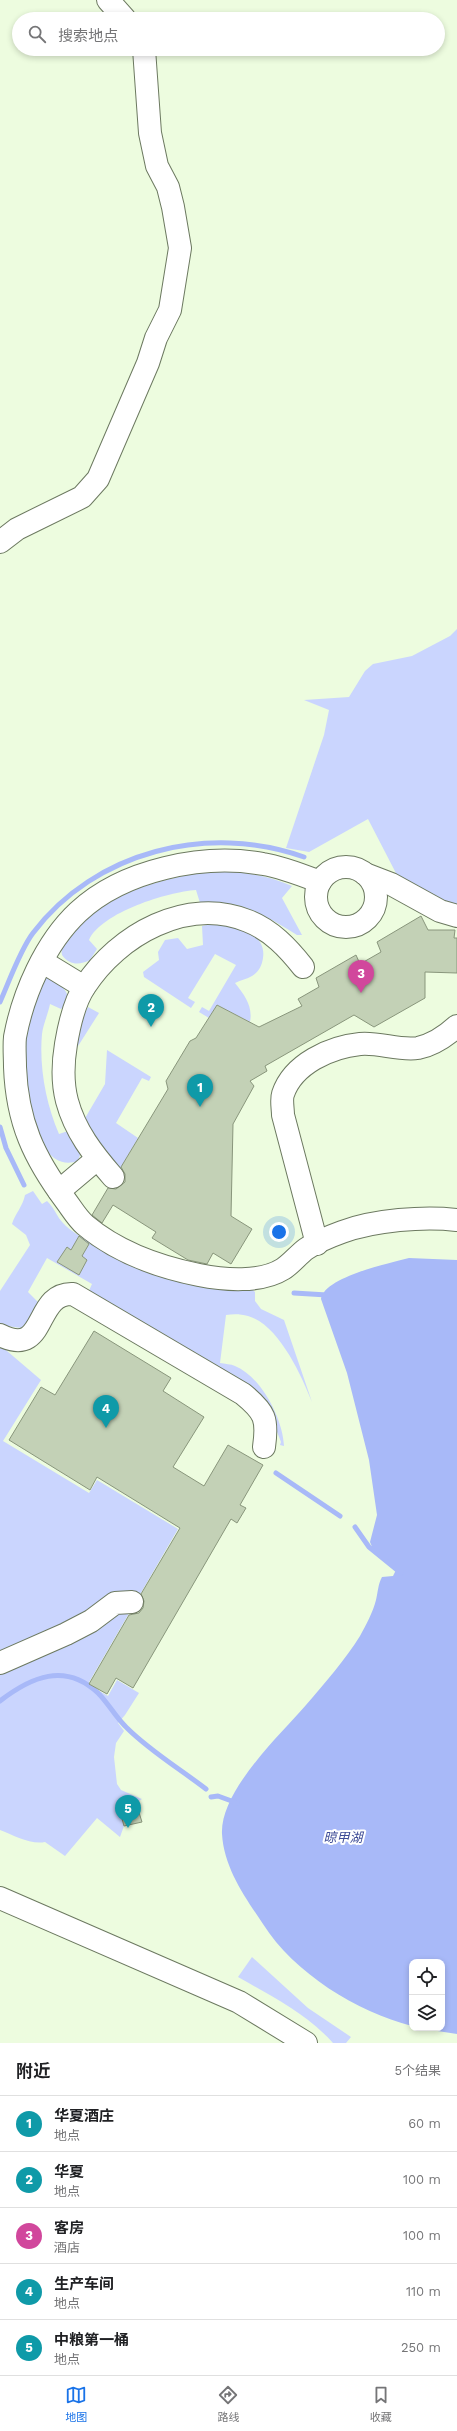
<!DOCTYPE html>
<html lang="zh">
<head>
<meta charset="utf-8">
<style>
	body { margin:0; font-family:"Work Sans","Noto Sans SC",sans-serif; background:#f6f6f6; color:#202124 }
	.controls { position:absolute; right:12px; bottom:12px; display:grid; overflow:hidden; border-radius:8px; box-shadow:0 2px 6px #0003 }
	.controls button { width:36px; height:36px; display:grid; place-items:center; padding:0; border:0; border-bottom:1px solid #e0e0e0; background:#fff; color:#202124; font:20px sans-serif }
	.you { position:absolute; left:279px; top:1232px; width:14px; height:14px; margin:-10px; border:3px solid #fff; border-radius:50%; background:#1a73e8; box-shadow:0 0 0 6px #1a73e833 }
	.badge { display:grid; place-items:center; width:26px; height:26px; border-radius:50%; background:#1a73e8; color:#fff; font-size:13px; font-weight:700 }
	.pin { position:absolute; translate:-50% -33px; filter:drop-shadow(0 1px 2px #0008) }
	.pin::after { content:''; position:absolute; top:21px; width:14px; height:12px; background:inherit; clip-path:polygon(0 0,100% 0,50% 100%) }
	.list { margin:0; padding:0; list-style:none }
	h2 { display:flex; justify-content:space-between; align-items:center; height:52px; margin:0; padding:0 16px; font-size:17px }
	h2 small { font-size:13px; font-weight:400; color:#757577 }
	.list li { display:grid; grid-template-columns:26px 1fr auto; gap:12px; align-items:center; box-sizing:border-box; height:56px; padding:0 16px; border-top:1px solid #e0e0e0 }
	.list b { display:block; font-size:15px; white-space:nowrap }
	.list p { margin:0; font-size:13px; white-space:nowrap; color:#757577 }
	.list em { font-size:13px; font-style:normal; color:#757577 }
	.icon { flex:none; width:22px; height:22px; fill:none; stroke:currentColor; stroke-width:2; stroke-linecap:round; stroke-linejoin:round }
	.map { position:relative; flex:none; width:457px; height:2043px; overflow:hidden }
	.search { position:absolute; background:#fff; box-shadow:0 2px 6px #0003; left:12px; right:12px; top:12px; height:44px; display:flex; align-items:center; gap:10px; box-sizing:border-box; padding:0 14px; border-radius:22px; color:#757577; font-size:15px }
	.sheet { height:332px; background:#fff }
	nav { display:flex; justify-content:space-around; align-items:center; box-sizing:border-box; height:56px; border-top:1px solid #e0e0e0; background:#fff; font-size:11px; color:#757577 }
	nav a { display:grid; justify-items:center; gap:2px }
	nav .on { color:#1a73e8 }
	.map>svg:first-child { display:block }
</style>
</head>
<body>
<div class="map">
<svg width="457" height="2043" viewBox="0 0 457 2043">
	<rect width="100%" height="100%" fill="#edfcdf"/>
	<g fill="#cad5fe">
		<polygon points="457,629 457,910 399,879 368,819 309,852 286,848 324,735 329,710 304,700 349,697 365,671 373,664 412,656 450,636"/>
		<path d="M209 871C238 871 265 874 292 886L282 898 302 935H297C279 924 248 904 227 904 217 903 210 906 200 903L196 890C168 892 102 912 89 940L97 949 90 960C80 965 70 966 62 955 60 948 66 943 71 937 104 893 157 880 209 871Z"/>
		<path d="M215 923C234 928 267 931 263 958 262 965 259 972 252 976 247 979 241 980 235 983 245 996 253 1006 250 1022L217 1005 209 1018 199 1012 202 1007 209 1011 236 965 215 954 188 998 195 1002 191 1008 144 977 143 972 159 960 158 952 165 940 178 938 187 949 203 945 202 926Z"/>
		<path d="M48 975C60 984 77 995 61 1009L50 1004C48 1014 43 1025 42 1034 39 1067 46 1104 59 1134L71 1130 81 1152 78 1161C34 1176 25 1087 23 1059 23 1048 25 1032 28 1020 31 1006 39 991 45 978Z"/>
		<polygon points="88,1007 99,1013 73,1054 81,1021"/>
		<polygon points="107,1050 151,1077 149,1081 142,1078 116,1123 138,1138 120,1169 97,1145 84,1120 105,1084"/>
		<path d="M33 1191 42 1204 47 1201C54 1207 57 1217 63 1223 71 1232 84 1238 93 1244 149 1281 186 1283 249 1286L255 1292V1301L261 1309 284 1320 312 1402C301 1375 279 1325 248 1316 241 1314 233 1314 226 1315L220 1363C225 1364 231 1364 235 1366 262 1377 283 1420 284 1446L280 1445 281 1442 270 1414 87 1295 92 1284 47 1258 28 1292 40 1304 30 1322 21 1328 0 1325V1291L30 1245 26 1235 12 1224C15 1214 23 1206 25 1195Z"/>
		<path d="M0 1345 41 1380 3 1441 89 1493 97 1480 178 1529 88 1684 108 1696 117 1680 139 1693 125 1715 118 1723 124 1731 116 1743 114 1757 117 1784 121 1790 142 1799 136 1803 119 1808 124 1826 120 1837 97 1818 65 1856 45 1842C31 1845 13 1835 0 1830Z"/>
		<path d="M252 1957 308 2008 351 2037 346 2043H333C307 2014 271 1996 238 1977Z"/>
	</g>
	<path fill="#a8b9f8" d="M409 1258 457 1260V2034L418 2028H442V1962H412V2026C357 2012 294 1973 263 1924 245 1897 224 1868 222 1834 220 1791 279 1736 306 1705 325 1683 345 1660 360 1636 366 1625 373 1612 376 1600 378 1592 378 1584 382 1577L393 1576 397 1568 373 1549 370 1542 377 1515 369 1460 347 1373 321 1299C324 1277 390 1263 409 1258Z"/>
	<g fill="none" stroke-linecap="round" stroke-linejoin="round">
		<g stroke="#a8b9f8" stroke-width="5">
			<path d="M0 1002C9 982 20 950 33 933 95 851 208 823 304 857"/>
			<polyline points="0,1127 6,1148 24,1185"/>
			<polyline points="294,1293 327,1295"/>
			<polyline points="276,1473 340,1516"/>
			<polyline points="355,1527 369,1547 401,1573"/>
			<path d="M0 1701C31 1677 65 1662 98 1693 109 1704 116 1718 127 1728 150 1751 180 1769 206 1789"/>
			<polyline points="211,1797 218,1796 237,1803"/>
		</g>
	</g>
	<g fill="#c3d1b6" stroke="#89967c">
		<polygon points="421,916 428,930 455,930 454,938 457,938 457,973 425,972 425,998 374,1027 354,1015 265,1066 267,1071 250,1081 254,1086 233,1124 231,1216 252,1229 231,1264 213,1253 207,1264 188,1260 152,1238 156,1232 113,1205 102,1223 92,1215 108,1188 116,1189 125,1182 125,1174 121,1167 168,1089 166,1081 190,1041 196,1038 217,1005 259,1027 302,1006 298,999 319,987 316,978 356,955 360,964 381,952 377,942"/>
		<polygon points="79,1236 89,1244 82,1256 87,1260 79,1275 57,1262 67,1247 71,1250"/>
		<polygon points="94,1331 171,1378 163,1391 204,1417 173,1467 204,1486 228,1445 263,1465 240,1505 246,1508 237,1523 231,1519 133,1688 116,1678 107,1694 89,1684 129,1615 139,1613 143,1608 144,1601 141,1594 180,1528 97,1477 90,1490 9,1440 41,1387 55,1395"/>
		<polygon points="136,1803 142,1822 124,1826 119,1808"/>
	</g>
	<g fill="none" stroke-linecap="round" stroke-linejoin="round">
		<g stroke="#6c7960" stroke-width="24">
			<g id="minor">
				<polyline points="108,0 125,19"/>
				<polyline points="0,542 17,529 82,497 98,479 148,363 156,338 170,310 180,248 173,207 168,187 157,166 150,133 144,49"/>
				<circle cx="346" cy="897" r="30"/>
				<polyline points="365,874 391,884 440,911 457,916"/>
				<path d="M320 882C302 875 282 867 263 864 203 853 123 870 78 912 45 943 23 994 15 1037 14 1046 15 1057 15 1067 17 1122 34 1158 66 1201 72 1209 77 1218 85 1225 116 1251 159 1267 199 1275 224 1280 261 1283 283 1269 291 1264 298 1255 306 1249 316 1242 331 1236 342 1232 374 1220 424 1216 457 1220"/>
				<polyline points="43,962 84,987"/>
				<path d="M113 1177C93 1154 75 1131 67 1101 62 1082 63 1062 66 1044 69 1026 74 1002 85 986 118 935 187 896 248 921 271 930 288 948 303 967"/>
				<polyline points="59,1191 97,1159"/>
				<path d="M317 1244 283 1115C283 1109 281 1100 283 1094 293 1064 330 1047 360 1044 379 1042 399 1051 418 1048 433 1045 446 1036 457 1026"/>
				<path d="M0 1335C48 1359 33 1292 73 1294L243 1394C265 1412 268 1419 264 1447"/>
				<polyline points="0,1663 66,1634 91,1621 115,1603 132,1602"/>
				<polyline points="0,1898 239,2002 306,2043"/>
			</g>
		</g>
		<use href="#minor" stroke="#fff" stroke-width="22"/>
	</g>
	<g text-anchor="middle" stroke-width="4" stroke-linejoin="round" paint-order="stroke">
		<g font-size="13" font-style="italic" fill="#3f4d97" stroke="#fff">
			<text x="343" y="1842">晾甲湖</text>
		</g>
	</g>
</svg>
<div class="controls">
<button><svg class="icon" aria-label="locate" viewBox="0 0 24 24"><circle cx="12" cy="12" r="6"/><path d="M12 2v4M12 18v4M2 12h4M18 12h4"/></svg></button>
<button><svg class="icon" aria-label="layers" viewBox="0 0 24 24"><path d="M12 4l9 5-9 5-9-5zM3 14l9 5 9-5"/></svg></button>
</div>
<div class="you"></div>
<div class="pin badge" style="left:200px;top:1107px;background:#0f9aa8">1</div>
<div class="pin badge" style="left:151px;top:1027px;background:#0f9aa8">2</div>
<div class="pin badge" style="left:361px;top:993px;background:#d1479c">3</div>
<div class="pin badge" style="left:106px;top:1428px;background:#0f9aa8">4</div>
<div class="pin badge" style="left:128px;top:1828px;background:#0f9aa8">5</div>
<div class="search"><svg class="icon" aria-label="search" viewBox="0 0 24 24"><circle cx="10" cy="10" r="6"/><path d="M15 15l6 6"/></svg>搜索地点</div>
</div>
<section class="sheet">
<h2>附近<small>5个结果</small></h2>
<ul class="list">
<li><span class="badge" style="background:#0f9aa8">1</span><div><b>华夏酒庄</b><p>地点</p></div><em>60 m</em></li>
<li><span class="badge" style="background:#0f9aa8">2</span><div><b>华夏</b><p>地点</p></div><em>100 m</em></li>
<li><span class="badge" style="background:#d1479c">3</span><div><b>客房</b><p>酒店</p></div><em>100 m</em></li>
<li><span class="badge" style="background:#0f9aa8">4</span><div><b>生产车间</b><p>地点</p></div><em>110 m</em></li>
<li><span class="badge" style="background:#0f9aa8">5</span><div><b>中粮第一桶</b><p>地点</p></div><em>250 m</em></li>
</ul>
</section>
<nav>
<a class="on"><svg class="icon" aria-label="map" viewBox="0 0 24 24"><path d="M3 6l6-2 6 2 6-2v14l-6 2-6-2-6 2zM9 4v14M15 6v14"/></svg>地图</a>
<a><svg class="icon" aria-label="directions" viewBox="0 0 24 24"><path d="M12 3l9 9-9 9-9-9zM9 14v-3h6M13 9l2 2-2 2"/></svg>路线</a>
<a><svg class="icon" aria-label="saved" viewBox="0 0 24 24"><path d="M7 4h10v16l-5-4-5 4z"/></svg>收藏</a>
</nav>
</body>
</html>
